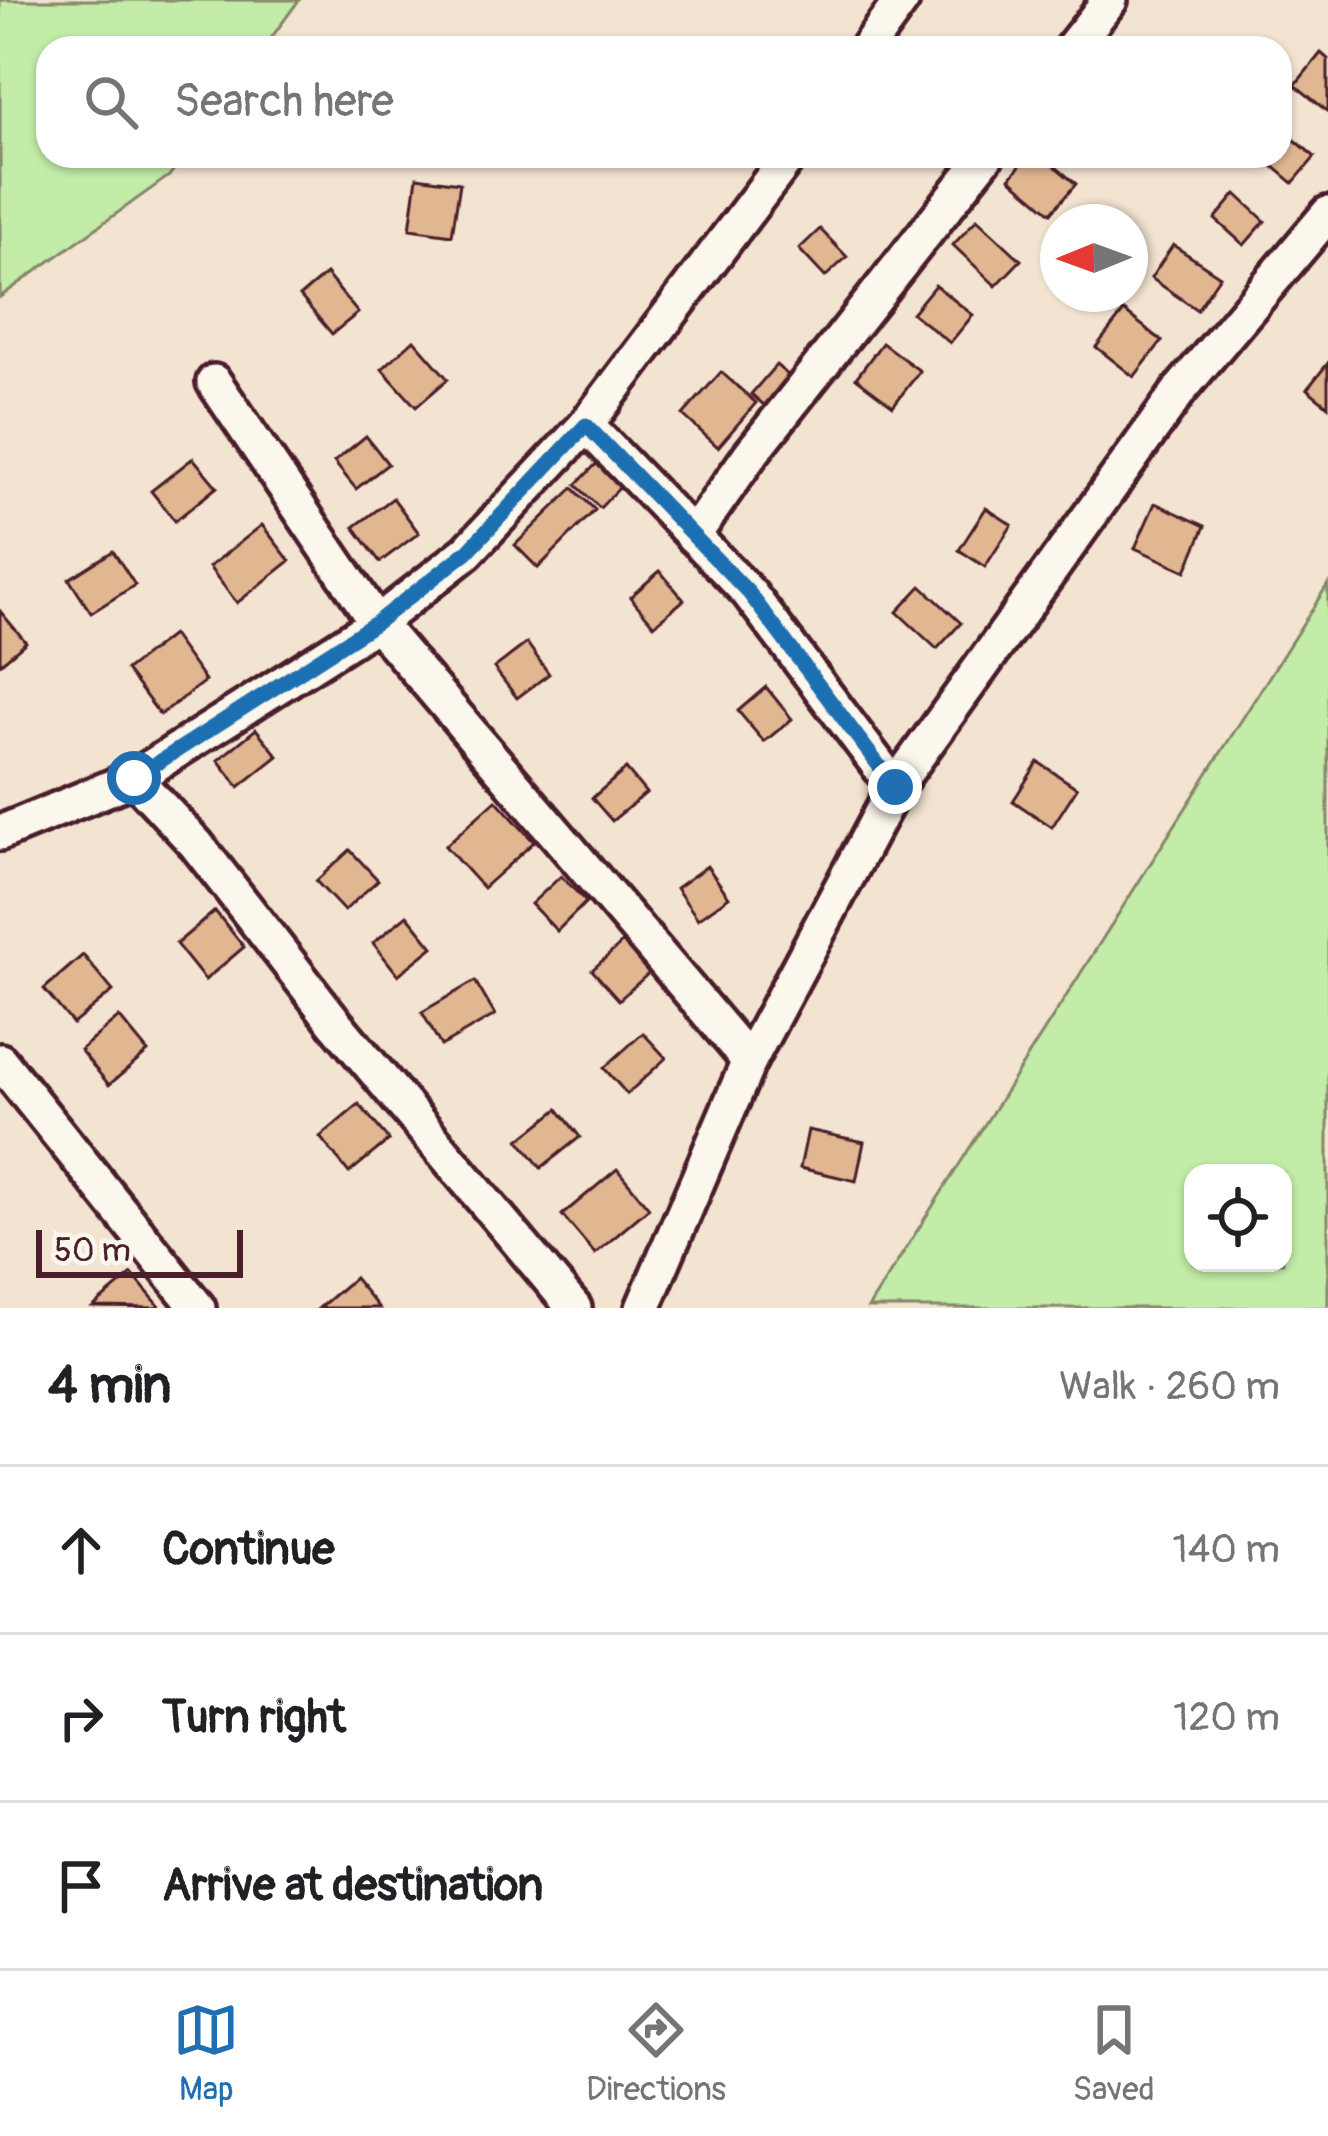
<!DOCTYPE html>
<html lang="en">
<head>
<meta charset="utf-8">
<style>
	body { margin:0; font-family:Pangolin,sans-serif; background:#f6f6f6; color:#202124 }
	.controls { position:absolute; right:36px; bottom:36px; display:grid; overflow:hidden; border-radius:24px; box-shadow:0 3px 9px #0004 }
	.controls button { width:108px; height:108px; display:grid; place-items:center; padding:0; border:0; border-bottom:3px solid #e0e0e0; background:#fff; color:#202124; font:60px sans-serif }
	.compass { position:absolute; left:1040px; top:204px; width:108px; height:108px; border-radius:50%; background:#fff; box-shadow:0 3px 9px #0004; rotate:269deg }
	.scale { position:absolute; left:36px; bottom:30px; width:207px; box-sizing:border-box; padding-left:12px; border:6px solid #4a1f2b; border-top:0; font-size:33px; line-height:42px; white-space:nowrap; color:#4a1f2b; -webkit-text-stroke:9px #fbf7ec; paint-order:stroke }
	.stop { position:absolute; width:36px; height:36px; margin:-27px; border:9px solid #1f6fb2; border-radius:50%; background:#fff }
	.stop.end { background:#1f6fb2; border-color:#fff; box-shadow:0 3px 12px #0008 }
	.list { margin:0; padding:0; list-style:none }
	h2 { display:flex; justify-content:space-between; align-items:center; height:156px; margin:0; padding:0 48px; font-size:51px }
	h2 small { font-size:39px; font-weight:400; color:#757577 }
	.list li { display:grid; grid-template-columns:78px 1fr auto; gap:36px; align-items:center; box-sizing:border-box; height:168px; padding:0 48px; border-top:3px solid #e0e0e0 }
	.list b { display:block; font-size:45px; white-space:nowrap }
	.list em { font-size:39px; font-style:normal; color:#757577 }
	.icon { flex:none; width:66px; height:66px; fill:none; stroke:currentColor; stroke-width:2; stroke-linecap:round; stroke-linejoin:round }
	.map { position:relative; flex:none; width:1328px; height:1308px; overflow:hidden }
	.search { position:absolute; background:#fff; box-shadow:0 3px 9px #0004; left:36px; right:36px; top:36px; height:132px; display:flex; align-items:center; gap:30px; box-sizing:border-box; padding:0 42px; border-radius:36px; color:#757577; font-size:45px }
	.sheet { height:660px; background:#fff }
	nav { display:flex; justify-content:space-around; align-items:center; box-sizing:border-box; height:168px; border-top:3px solid #e0e0e0; background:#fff; font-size:33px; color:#757577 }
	nav a { display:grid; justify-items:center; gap:6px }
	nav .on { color:#1f6fb2 }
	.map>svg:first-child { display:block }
</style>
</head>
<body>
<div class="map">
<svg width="1328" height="1308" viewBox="0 0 1328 1308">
	<rect width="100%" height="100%" fill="#f3e4d1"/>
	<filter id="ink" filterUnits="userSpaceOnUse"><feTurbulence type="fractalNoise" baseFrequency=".00833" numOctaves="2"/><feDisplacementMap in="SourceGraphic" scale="24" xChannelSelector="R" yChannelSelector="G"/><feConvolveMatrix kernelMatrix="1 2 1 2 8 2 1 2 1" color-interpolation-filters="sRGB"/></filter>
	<g filter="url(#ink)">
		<g fill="#c2eca8" stroke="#86866a" stroke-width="3" fill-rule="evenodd">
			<polygon points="0,0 299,0 264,48 48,48 48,156 184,156 169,176 0,297"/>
			<path d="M1328 584V1308H868ZM1193 1173H1283V1263H1193Z"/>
		</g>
		<g fill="#e0b791" stroke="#4a1f2b" stroke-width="3">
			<polygon points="1321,53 1328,59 1328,112 1295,85"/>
			<polygon points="1282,129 1315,157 1293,183 1261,156 1280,156"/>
			<polygon points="1028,156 1043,156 1076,184 1051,213 1010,178"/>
			<polygon points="417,177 460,183 452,235 410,229"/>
			<polygon points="1236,194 1265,221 1244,245 1215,219"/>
			<polygon points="977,219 1021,260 996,286 953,245"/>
			<polygon points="820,229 847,257 825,277 799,249"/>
			<polygon points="1173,245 1220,276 1197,310 1151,278"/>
			<polygon points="326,274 358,313 332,334 300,296"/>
			<polygon points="935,285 973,315 950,343 912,313"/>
			<polygon points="1124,311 1162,341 1134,377 1096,347"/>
			<polygon points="414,340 448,379 416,407 382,369"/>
			<polygon points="882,343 920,371 893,406 856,378"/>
			<polygon points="1328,363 1328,406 1307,389"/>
			<polygon points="776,365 796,382 771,411 751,394"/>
			<polygon points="721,372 756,403 718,447 683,415"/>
			<polygon points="366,436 388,464 356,489 334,462"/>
			<polygon points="193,458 217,487 175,521 151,491"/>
			<polygon points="597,463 621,486 600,508 576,485"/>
			<polygon points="573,488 595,510 538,568 515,545"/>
			<polygon points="393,498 419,533 380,562 354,527"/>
			<polygon points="1155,503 1205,526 1186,571 1135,548"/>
			<polygon points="986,508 1012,525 985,567 959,550"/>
			<polygon points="262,525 290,561 237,603 209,567"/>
			<polygon points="113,551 135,585 91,613 69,579"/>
			<polygon points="660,571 684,600 654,625 630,597"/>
			<polygon points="921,586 961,623 937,649 897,612"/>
			<polygon points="0,611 26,642 0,664"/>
			<polygon points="172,635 205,681 160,715 126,670"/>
			<polygon points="527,643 549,674 517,698 494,668"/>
			<polygon points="766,687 792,719 764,742 738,711"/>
			<polygon points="256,729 278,756 239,787 218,760"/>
			<polygon points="1038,762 1077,788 1052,827 1013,801"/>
			<polygon points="626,769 646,793 612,821 592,798"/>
			<polygon points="496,800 534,842 483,888 445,846"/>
			<polygon points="350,850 378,880 344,911 316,881"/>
			<polygon points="707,866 729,897 698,919 676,888"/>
			<polygon points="561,876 586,902 557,931 531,904"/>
			<polygon points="215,911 244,947 205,980 176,944"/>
			<polygon points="407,915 433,947 398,975 373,943"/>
			<polygon points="633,933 660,963 619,1000 592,970"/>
			<polygon points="83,955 113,991 73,1024 44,989"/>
			<polygon points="475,981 495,1015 441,1046 422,1012"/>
			<polygon points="119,1017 148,1052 109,1085 80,1050"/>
			<polygon points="643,1033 666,1058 627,1094 604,1068"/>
			<polygon points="359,1104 389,1140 349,1173 320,1137"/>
			<polygon points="558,1109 580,1137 541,1168 519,1140"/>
			<polygon points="808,1130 864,1142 856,1181 800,1168"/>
			<polygon points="617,1169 649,1208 595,1254 562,1215"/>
			<polygon points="132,1274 161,1308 93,1307"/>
			<polygon points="354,1278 379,1308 319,1308"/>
		</g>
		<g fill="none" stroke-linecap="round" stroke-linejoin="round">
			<g stroke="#4a1f2b" stroke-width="42">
				<g id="minor">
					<polyline points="867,48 902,0"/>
					<polyline points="1072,48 1110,0"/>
					<polyline points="214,382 377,623 749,1061"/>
					<polyline points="586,425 749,593 895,787"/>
					<polyline points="693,536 750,455 986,156"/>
					<polyline points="134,778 196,844 336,1024 574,1308"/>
					<polyline points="0,833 134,778 377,623 467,552 586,425 789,156"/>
					<polyline points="0,1061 198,1308"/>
					<polyline points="643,1308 749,1061 895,787 1180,390 1328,214"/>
				</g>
			</g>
			<use href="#minor" stroke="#fbf7ec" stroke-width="33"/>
		</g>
	</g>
	<g fill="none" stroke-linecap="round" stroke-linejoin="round" filter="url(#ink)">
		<polyline stroke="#1f6fb2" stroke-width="15" points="134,778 377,622 467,552 586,425 749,593 895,787"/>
	</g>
</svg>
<div class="controls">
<button><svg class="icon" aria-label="locate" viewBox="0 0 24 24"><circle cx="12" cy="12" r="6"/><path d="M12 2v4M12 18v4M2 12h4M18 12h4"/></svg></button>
</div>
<svg class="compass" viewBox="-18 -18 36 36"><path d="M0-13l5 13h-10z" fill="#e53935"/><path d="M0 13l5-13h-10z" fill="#757577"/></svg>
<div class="scale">50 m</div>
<div class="stop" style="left:134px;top:778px"></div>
<div class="stop end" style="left:895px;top:787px"></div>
<div class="search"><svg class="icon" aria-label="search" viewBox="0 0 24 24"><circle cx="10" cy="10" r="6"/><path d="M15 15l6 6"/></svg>Search here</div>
</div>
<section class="sheet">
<h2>4 min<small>Walk · 260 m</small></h2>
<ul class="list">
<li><svg class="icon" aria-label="ahead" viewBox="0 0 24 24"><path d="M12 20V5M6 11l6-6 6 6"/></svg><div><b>Continue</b></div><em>140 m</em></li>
<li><svg class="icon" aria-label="right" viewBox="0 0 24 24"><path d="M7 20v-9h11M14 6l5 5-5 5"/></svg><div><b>Turn right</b></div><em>120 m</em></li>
<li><svg class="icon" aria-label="arrive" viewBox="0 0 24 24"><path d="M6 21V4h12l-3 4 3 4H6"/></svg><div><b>Arrive at destination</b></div></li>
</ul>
</section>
<nav>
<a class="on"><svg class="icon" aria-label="map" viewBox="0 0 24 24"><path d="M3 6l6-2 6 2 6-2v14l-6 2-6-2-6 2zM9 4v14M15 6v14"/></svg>Map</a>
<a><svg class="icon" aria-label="directions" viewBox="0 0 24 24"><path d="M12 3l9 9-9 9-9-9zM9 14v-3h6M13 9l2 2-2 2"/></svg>Directions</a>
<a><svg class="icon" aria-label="saved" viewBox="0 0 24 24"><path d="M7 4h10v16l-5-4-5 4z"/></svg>Saved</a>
</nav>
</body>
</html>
